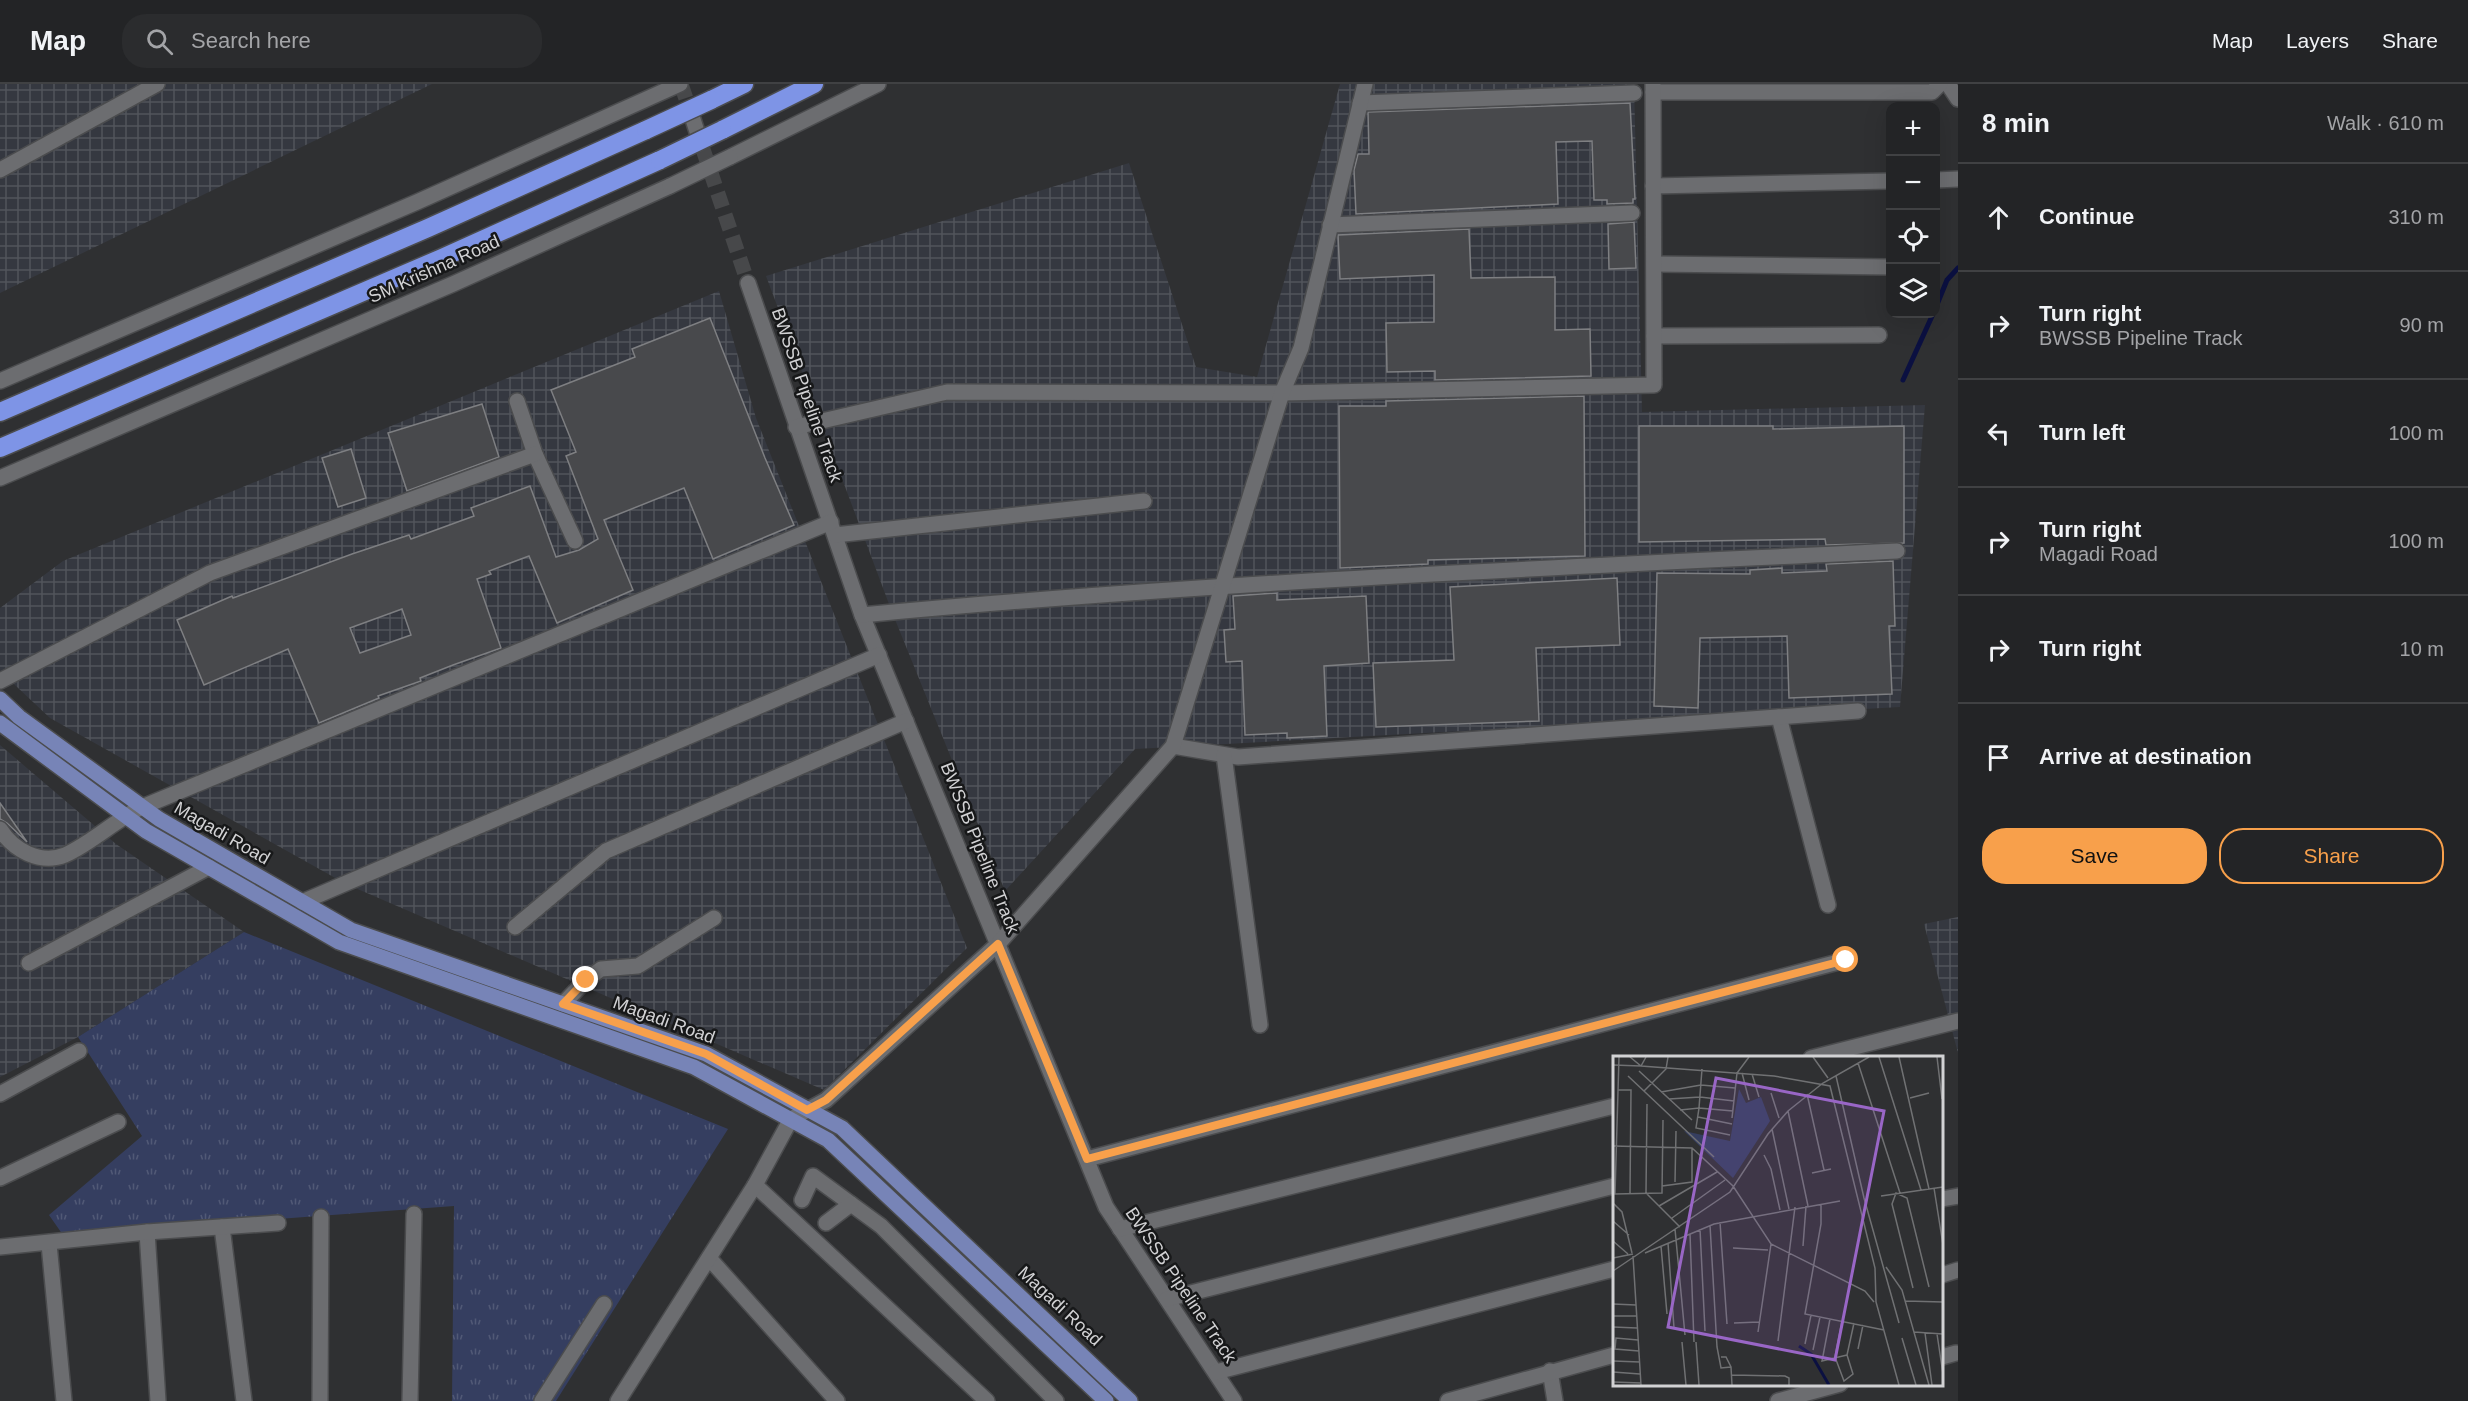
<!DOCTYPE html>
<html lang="en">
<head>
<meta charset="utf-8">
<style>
	body { margin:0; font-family:Arial,sans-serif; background:#2b2c2e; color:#f1f3f6 }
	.controls { position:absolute; right:18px; top:18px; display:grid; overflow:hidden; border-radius:12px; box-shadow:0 6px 24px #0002 }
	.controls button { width:54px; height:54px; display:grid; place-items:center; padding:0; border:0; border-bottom:2px solid #404143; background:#232426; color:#f1f3f6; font:30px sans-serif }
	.stop { position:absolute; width:18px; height:18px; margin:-14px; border:4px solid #f8a04b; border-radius:50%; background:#fff }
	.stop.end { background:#f8a04b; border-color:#fff; box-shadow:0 2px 6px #0008 }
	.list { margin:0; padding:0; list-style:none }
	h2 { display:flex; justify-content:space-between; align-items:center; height:78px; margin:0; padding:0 24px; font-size:26px }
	h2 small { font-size:20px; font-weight:400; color:#a3a4a7 }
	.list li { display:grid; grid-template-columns:39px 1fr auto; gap:18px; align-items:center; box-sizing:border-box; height:108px; padding:0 24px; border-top:2px solid #404143 }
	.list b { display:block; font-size:22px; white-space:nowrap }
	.list p { margin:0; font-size:20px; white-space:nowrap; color:#a3a4a7 }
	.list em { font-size:20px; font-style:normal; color:#a3a4a7 }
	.actions { display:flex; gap:12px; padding:18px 24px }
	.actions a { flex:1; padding:14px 0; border:2px solid #f8a04b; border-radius:24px; text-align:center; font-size:21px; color:#f8a04b }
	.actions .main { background:#f8a04b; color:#111 }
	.icon { flex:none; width:33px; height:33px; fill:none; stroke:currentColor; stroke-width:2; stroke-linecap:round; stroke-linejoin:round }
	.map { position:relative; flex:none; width:1958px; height:1317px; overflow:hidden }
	header { display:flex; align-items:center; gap:36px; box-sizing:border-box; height:84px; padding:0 30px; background:#232426; border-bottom:2px solid #404143 }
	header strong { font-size:28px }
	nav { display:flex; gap:33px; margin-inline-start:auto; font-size:21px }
	.search { width:420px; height:54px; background:#2b2c2e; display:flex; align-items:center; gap:15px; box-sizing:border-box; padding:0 21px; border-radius:24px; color:#a3a4a7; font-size:22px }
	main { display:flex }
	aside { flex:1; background:#232426 }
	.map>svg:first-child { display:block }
</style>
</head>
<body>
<header>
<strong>Map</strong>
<div class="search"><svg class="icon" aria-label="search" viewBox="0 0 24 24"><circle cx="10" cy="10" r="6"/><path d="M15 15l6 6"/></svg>Search here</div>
<nav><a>Map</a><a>Layers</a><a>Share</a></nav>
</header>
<main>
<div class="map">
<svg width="1958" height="1317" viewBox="0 0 1958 1317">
	<defs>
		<pattern id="industrial-grid" width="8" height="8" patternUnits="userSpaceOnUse" patternTransform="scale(1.5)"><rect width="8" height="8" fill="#353840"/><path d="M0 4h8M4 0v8" fill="none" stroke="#51545b"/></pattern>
		<pattern id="grass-tufts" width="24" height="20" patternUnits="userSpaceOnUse" patternTransform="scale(1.5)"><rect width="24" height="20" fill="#353e60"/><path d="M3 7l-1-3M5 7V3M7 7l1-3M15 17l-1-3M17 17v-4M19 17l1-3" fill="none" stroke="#515976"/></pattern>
	</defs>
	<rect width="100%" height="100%" fill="#2f3032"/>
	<g fill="url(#industrial-grid)">
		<polygon points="0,0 432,0 0,209"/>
		<polygon points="1340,0 1634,0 1642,328 1925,321 1900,623 1135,665 1005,807 892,528 766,192 1129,79 1196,283 1257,293"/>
		<polygon points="719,207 756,334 967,864 824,1006 346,800 50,634 0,587 0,524 63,477"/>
		<polygon points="0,661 116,760 244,848 78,953 0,993"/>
		<polygon points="1958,833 1958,969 1924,840"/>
	</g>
	<polygon fill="url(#grass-tufts)" points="244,848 728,1045 556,1317 452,1317 454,1122 63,1151 49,1131 142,1052 78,953"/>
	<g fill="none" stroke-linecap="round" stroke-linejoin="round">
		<g stroke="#0b1041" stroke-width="5">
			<polyline points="1936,223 1947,196 1958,184"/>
			<polyline points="1903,296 1933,230"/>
		</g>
	</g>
	<g fill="#48494c" stroke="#7e7f82" stroke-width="1.5" fill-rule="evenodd">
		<polygon points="1630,19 1635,115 1633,115 1633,119 1607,120 1607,116 1594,116 1592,57 1556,58 1558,120 1356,130 1354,86 1358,70 1369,70 1368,28"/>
		<polygon points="1634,138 1636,184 1609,185 1608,140"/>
		<polygon points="1469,145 1471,194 1555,193 1555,246 1590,245 1591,292 1435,296 1435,287 1387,288 1386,239 1434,238 1434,191 1340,195 1338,151"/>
		<path d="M710 234 765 374 794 441 713 475 684 404 604 436 633 506 557 539 529 472 489 487 491 490 477 495 501 564 453 581 420 594 421 597 378 612 379 614 319 639 288 565 204 601 177 536 232 512 233 514 352 470 409 451 411 455 474 432 471 424 530 402 556 473 579 466 598 455 566 372 576 368 551 306 635 273 632 265ZM402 525 411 551 360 569 350 544Z"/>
		<polygon points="1584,312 1585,472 1428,476 1428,480 1340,484 1339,322 1386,322 1386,317"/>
		<polygon points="482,320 499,373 407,407 388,349"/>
		<polygon points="1639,342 1773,342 1773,345 1904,342 1904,459 1826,461 1825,455 1639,458"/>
		<polygon points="351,365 366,414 338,423 322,374"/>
		<polygon points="1893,477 1895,542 1889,542 1892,610 1789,614 1787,552 1700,554 1698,624 1654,622 1657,489 1750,490 1750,486 1782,484 1782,489 1827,487 1826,480"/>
		<polygon points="1617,494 1620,561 1536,564 1539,637 1376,643 1373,579 1454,576 1450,503"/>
		<polygon points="1277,509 1277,516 1366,512 1369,579 1324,582 1327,652 1287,654 1287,649 1245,651 1242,577 1226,578 1224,546 1235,545 1233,512"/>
		<polygon points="0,719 27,758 7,739 0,735"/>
	</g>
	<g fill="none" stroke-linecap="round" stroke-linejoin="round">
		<polyline stroke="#47484a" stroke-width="15" stroke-dasharray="15 8" stroke-linecap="butt" points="681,0 748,199"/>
		<g stroke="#4b4c4e" stroke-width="18">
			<g id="minor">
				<polyline points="1948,0 1958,15"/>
				<polyline points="1653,8 1932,8 1940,0"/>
				<polyline points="1360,19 1634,9"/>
				<polyline points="690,26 700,57"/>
				<polyline points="730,73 878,0"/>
				<polyline points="0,86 157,0"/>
				<polyline points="1936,96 1958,95"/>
				<polyline points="1653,102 1890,97"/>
				<polyline points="1330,141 1632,129"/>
				<polyline points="1654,180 1890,183"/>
				<polyline points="748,199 862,531 1106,1123 1234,1317"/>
				<polyline points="1654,252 1879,251"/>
				<polyline points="0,297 417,118 680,0"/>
				<polyline points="517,317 535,370 575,457"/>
				<polyline points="796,343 947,308 1282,309 1654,301 1653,0"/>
				<polyline points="0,394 453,200 670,102"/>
				<polyline points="835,451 1144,417"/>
				<path d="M862 531C1207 498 1552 484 1897 467"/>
				<polyline points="0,597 210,489 535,370"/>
				<polyline points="1779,633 1828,821"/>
				<polyline points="1173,662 1238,673 1858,627"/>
				<polyline points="1224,671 1260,941"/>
				<path d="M0 745C13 766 40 781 65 771 92 759 115 736 142 723L831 438"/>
				<polyline points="302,818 879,571"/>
				<polyline points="515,843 606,767 906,637"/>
				<polyline points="29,879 209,783"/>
				<polyline points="563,920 586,896 601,885 638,882 714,834"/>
				<polyline points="1811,974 1958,937"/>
				<polyline points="0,1010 79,967"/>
				<polyline points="1087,1075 1846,876"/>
				<polyline points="0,1094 118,1038"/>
				<polyline points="755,1101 987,1317"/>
				<polyline points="1942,1115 1958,1112"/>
				<polyline points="802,1116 813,1092 881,1142 1056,1317"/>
				<polyline points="826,1139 851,1120"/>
				<polyline points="222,1143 244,1317"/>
				<polyline points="1120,1145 1614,1022"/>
				<polyline points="147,1148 158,1317"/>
				<polyline points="49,1160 64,1317"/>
				<polyline points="0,1163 147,1148 278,1139"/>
				<polyline points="709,1174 837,1317"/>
				<polyline points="1942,1191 1958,1186"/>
				<polyline points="1167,1215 1614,1102"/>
				<polyline points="1942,1273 1956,1269"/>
				<polyline points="1550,1287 1555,1317"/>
				<polyline points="1216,1288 1614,1185"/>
				<polyline points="320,1317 321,1133"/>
				<polyline points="410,1317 414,1130"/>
				<polyline points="542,1317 604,1220"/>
				<polyline points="618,1317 755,1101 791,1035 826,1016 998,860 1173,662 1282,309 1301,264 1365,0"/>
				<polyline points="1448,1317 1614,1271"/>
				<polyline points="1778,1317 1840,1300"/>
			</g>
		</g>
		<g stroke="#4b4c4e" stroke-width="18">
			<g id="major">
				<polyline points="0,615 19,633 159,735 351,846 706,970 842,1044 1130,1317"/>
				<polyline points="0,639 146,747 339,858 694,983 828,1056 1106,1317"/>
			</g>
		</g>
		<g stroke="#4b4c4e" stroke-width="21">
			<g id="highway">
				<polyline points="711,16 744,0"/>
				<polyline points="722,46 814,0"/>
				<polyline points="0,328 428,144 646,46"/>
				<polyline points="0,364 442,174 660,76"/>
			</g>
		</g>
		<use href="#minor" stroke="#6c6d70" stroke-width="15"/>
		<use href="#major" stroke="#7784b7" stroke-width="15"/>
		<use href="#highway" stroke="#7e94e6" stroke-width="18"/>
		<g stroke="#4b4c4e" stroke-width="18" stroke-linecap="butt">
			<polyline id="minor-bridge" points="670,102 730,73"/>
		</g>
		<g stroke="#4b4c4e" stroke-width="21" stroke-linecap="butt">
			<g id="highway-bridge">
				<polyline points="646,46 711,16"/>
				<polyline points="660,76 722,46"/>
			</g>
		</g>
		<use href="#minor-bridge" stroke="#6c6d70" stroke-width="15"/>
		<use href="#highway-bridge" stroke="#7e94e6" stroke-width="18"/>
	</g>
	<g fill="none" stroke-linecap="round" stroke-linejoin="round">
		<polyline stroke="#f8a04b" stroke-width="8" points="586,896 563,920 706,970 807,1026 826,1016 998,860 1087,1075 1846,876"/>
	</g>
	<g text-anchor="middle" stroke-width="5" stroke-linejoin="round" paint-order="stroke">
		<g font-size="18" fill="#d2d2d4" stroke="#171819">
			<text transform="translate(434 185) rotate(-24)" y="6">SM Krishna Road</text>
			<text transform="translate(807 311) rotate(71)" y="6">BWSSB Pipeline Track</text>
			<text transform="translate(222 749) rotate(30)" y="6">Magadi Road</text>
			<text transform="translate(980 764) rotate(68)" y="6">BWSSB Pipeline Track</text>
			<text transform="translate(664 936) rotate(20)" y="6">Magadi Road</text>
			<text transform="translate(1181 1201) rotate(56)" y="6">BWSSB Pipeline Track</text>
			<text transform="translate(1060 1222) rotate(43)" y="6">Magadi Road</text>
		</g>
	</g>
	<g transform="translate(1613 972)">
		<rect width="330" height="330" fill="#2f3032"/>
		<path d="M126 33 133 47 148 41 157 65 120 122 71 75 117 85Z" fill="#353e60"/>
		<path fill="none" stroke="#0b1041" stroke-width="3" d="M186 290 198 298 216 329"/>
		<path fill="none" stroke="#707173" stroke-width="1.5" d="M6 1 2 138 49 137 50 64M17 1 28 10 161 20 217 30 262 212 263 246 286 329M200 1 215 22M266 1 308 134M286 1 316 133M324 1 329 43M245 7 287 137M0 9 28 10 33 1M89 13 86 52 120 55M26 15 79 64M129 17 136 44M139 18 146 41M15 20 101 101M223 20 251 142 286 267M5 34H18L17 138M31 35 53 13 55 1M48 36 88 29 122 32M158 37 166 62M194 38 211 114M297 42 316 37M56 43 87 41 121 45M34 48 33 137 67 171M67 54 86 52 83 72 117 79M175 55 195 150M85 61 119 68M119 62 124 17 136 1M159 73 176 153M0 90 79 92 120 130 158 188 252 235 261 246M151 99 158 113 167 154M199 117 218 113M62 126 63 75M49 130 79 126V92M321 132 330 189M268 140 330 131M0 147 9 156 19 197M208 148V168L192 258 271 274M46 150 104 116M59 162 112 124M0 165 16 179M107 166 114 268M97 169 104 291 108 312 118 311M62 173 72 279M87 173 92 275M77 178 81 286M0 185 15 198M55 187 61 272M48 190 54 258M190 190 193 150M120 192 155 194M32 197 101 168 227 145M20 200 28 329M0 202 20 198M273 211 289 234 316 329M0 215 117 136 155 78 175 55 210 27 256 1M300 232 279 148 283 137 294 142 316 231M292 245 330 246M0 248 23 249M0 260H23M217 263 209 305 234 299M229 265 222 301 231 325 240 318 234 299 241 267M121 267 146 266M0 271 24 272M145 276 158 188M301 276 330 278M312 277 319 329M324 278 330 318M289 282 303 329M25 284 3 282 2 293 26 295M165 285 182 151M69 286 73 329M83 286 86 329M192 288 198 259M245 293 250 269M200 294 207 261M108 301H113L118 311 119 329M0 305 27 306M0 316 27 318M119 319 172 320 176 322V329M0 326 28 327"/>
		<path fill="#9966c6" fill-opacity="0.15" stroke="#9966c6" stroke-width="3" d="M103 22 271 55 222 304 55 271Z"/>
		<rect width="330" height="330" fill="none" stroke="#d2d2d4" stroke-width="3"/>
	</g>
</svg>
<div class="controls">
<button>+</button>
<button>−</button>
<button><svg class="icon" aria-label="locate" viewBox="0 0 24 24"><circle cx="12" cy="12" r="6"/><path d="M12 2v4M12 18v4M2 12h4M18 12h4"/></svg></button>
<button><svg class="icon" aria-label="layers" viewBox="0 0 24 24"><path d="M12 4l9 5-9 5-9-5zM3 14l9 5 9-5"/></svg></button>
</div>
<div class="stop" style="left:1846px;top:876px"></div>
<div class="stop end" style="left:586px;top:896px"></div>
</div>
<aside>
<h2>8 min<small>Walk · 610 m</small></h2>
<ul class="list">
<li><svg class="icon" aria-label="ahead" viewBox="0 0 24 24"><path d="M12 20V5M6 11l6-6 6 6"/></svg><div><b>Continue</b></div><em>310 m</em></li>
<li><svg class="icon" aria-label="right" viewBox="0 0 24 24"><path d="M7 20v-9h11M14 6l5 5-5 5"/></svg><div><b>Turn right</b><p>BWSSB Pipeline Track</p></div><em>90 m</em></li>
<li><svg class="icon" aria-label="left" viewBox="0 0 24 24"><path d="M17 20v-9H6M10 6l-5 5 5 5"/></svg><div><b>Turn left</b></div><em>100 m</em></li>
<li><svg class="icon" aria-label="right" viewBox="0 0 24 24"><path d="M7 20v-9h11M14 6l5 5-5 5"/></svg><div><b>Turn right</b><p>Magadi Road</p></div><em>100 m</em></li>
<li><svg class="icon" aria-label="right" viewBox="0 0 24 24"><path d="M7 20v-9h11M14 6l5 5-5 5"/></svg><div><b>Turn right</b></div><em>10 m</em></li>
<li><svg class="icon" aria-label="arrive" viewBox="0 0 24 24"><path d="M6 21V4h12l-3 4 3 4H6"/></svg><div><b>Arrive at destination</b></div></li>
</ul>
<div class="actions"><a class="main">Save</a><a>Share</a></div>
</aside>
</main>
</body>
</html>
